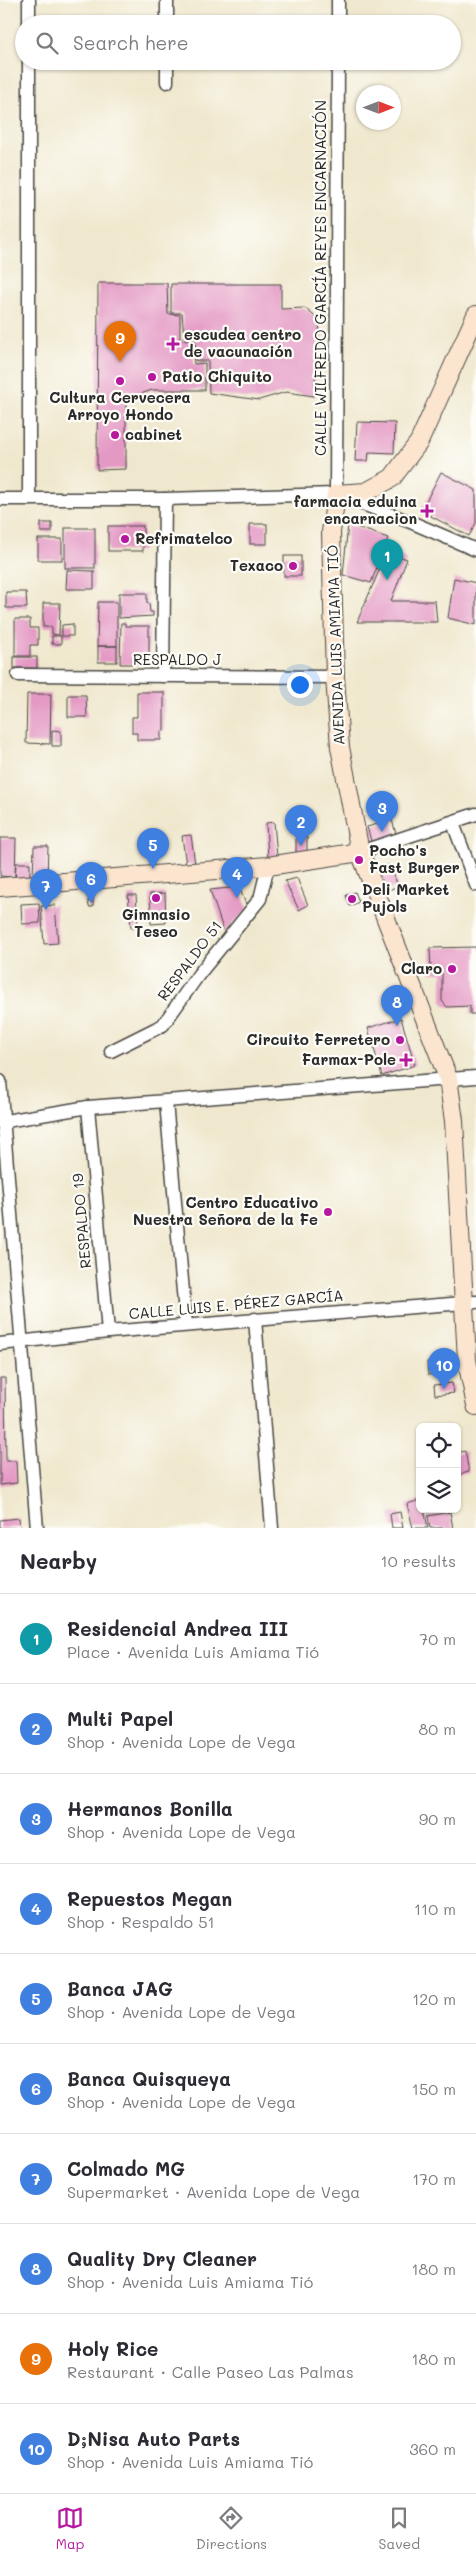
<!DOCTYPE html>
<html lang="en">
<head>
<meta charset="utf-8">
<style>
	body { margin:0; font-family:Mali,sans-serif; background:#f2f2f3; color:#2b2b33 }
	.controls { position:absolute; right:15px; bottom:15px; display:grid; overflow:hidden; border-radius:8px; box-shadow:0 1px 4px #0004 }
	.controls button { width:45px; height:45px; display:grid; place-items:center; padding:0; border:0; border-bottom:1px solid #e1e1e2; background:#fff; color:#2b2b33; font:25px sans-serif }
	.compass { position:absolute; left:356px; top:85px; width:45px; height:45px; border-radius:50%; background:#fff; box-shadow:0 1px 4px #0004; rotate:90deg }
	.you { position:absolute; left:299px; top:684px; width:18px; height:18px; margin:-12px; border:4px solid #fff; border-radius:50%; background:#1a73e8; box-shadow:0 0 0 8px #1a73e833 }
	.badge { display:grid; place-items:center; width:32px; height:32px; border-radius:50%; background:#b5179e; color:#fff; font-size:16px; font-weight:700 }
	.pin { position:absolute; translate:-50% -41px; filter:drop-shadow(0 1px 2px #0008) }
	.pin::after { content:''; position:absolute; top:26px; width:18px; height:15px; background:inherit; clip-path:polygon(0 0,100% 0,50% 100%) }
	.list { margin:0; padding:0; list-style:none }
	h2 { display:flex; justify-content:space-between; align-items:center; height:65px; margin:0; padding:0 20px; font-size:21px }
	h2 small { font-size:16px; font-weight:400; color:#7c7c81 }
	.list li { display:grid; grid-template-columns:32px 1fr auto; gap:15px; align-items:center; box-sizing:border-box; height:90px; padding:0 20px; border-top:1px solid #e1e1e2 }
	.list b { display:block; font-size:19px; white-space:nowrap }
	.list p { margin:0; font-size:16px; white-space:nowrap; color:#7c7c81 }
	.list em { font-size:16px; font-style:normal; color:#7c7c81 }
	.icon { flex:none; width:28px; height:28px; fill:none; stroke:currentColor; stroke-width:2; stroke-linecap:round; stroke-linejoin:round }
	.map { position:relative; flex:none; width:476px; height:1528px; overflow:hidden }
	.search { position:absolute; background:#fff; box-shadow:0 1px 4px #0004; left:15px; right:15px; top:15px; height:55px; display:flex; align-items:center; gap:12px; box-sizing:border-box; padding:0 18px; border-radius:28px; color:#7c7c81; font-size:19px }
	.sheet { height:965px; background:#fff }
	nav { display:flex; justify-content:space-around; align-items:center; box-sizing:border-box; height:70px; border-top:1px solid #e1e1e2; background:#fff; font-size:14px; color:#7c7c81 }
	nav a { display:grid; justify-items:center; gap:2px }
	nav .on { color:#b5179e }
	.map>svg:first-child { display:block }
</style>
</head>
<body>
<div class="map">
<svg width="476" height="1528" viewBox="0 0 476 1528">
	<rect width="100%" height="100%" fill="#fdfcf7"/>
	<filter id="ink" filterUnits="userSpaceOnUse"><feTurbulence type="fractalNoise" baseFrequency=".02" numOctaves="2"/><feDisplacementMap in="SourceGraphic" scale="10" xChannelSelector="R" yChannelSelector="G"/><feConvolveMatrix kernelMatrix="1 2 1 2 8 2 1 2 1" color-interpolation-filters="sRGB"/></filter>
	<filter id="wash" filterUnits="userSpaceOnUse"><feTurbulence type="fractalNoise" baseFrequency=".0096" numOctaves="4" result="noise"/><feDisplacementMap in="SourceGraphic" scale="20" xChannelSelector="R" yChannelSelector="G"/><feGaussianBlur stdDeviation="1.12" result="paint"/><feColorMatrix in="noise" values="0 0 0 0 0 0 0 0 0 0 0 0 0 0 0 0 0 1.4 0 .05"/><feComposite in="paint" operator="in"/></filter>
	<g filter="url(#wash)">
		<rect width="100%" height="100%" fill="#f0e8ce"/>
		<g id="blocks">
			<g fill="#e499c5">
				<polygon points="98,283 167,283 168,314 180,315 180,340 193,339 194,364 205,363 205,390 152,390 126,399 126,469 97,470"/>
				<polygon points="171,284 281,284 281,309 305,308 320,321 314,396 286,392 259,400 209,393 208,361 196,361 195,338 184,337 182,313 171,313"/>
				<polygon points="357,422 395,423 394,453 369,452 368,461 355,461"/>
				<polygon points="441,472 476,490 476,523 469,536 421,511"/>
				<rect x="41" y="523" width="11" height="9"/>
				<rect x="250" y="524" width="17" height="20"/>
				<polygon points="348,524 388,538 371,583 343,575"/>
				<rect x="108" y="526" width="35" height="25"/>
				<rect x="65" y="528" width="30" height="40"/>
				<rect x="38" y="539" width="24" height="21"/>
				<polygon points="387,552 407,559 391,601 435,601 437,622 357,622"/>
				<rect x="284" y="556" width="17" height="20"/>
				<polygon points="67,570 94,571 94,589 66,589"/>
				<polygon points="454,578 476,583 476,625 448,618"/>
				<polygon points="6,592 26,592 27,608 6,608"/>
				<polygon points="119,593 147,593 147,603 149,603 150,612 153,612 153,616 119,618"/>
				<polygon points="98,602 117,602 117,646 97,646"/>
				<polygon points="43,603 60,603 59,635 52,634 52,627 43,627"/>
				<polygon points="15,619 30,619 30,628 38,628 38,645 30,645 30,656 15,656"/>
				<polygon points="121,623 125,623 125,626 149,626 149,664 120,664"/>
				<polygon points="73,624 73,636 62,636 62,625"/>
				<rect x="52" y="636" width="9" height="8"/>
				<rect x="98" y="646" width="19" height="16"/>
				<rect x="14" y="657" width="23" height="11"/>
				<polygon points="137,692 164,692 164,731 161,731 161,740 137,740 137,733 132,733 132,717 137,717"/>
				<polygon points="27,694 51,694 50,744 26,743"/>
				<polygon points="68,695 86,695 87,717 68,717"/>
				<polygon points="52,730 61,731 61,746 52,746"/>
				<polygon points="392,820 397,837 372,844 367,827"/>
				<polygon points="274,822 277,857 268,858 266,823"/>
				<polygon points="191,835 195,864 186,865 182,836"/>
				<polygon points="307,837 307,855 296,855 296,838"/>
				<polygon points="0,838 16,838 15,877 0,876"/>
				<polygon points="34,846 48,846 47,880 33,879"/>
				<polygon points="16,863 30,863 30,881 15,881"/>
				<polygon points="390,865 398,886 382,893 373,871"/>
				<polygon points="297,878 308,905 299,910 285,881"/>
				<polygon points="239,887 248,909 224,932 210,890"/>
				<polygon points="355,892 359,902 350,906 346,895"/>
				<polygon points="165,893 166,923 151,924 150,894"/>
				<polygon points="128,895 136,895 138,927 131,928"/>
				<polygon points="93,899 93,907 89,907 88,900"/>
				<polygon points="39,903 40,923 22,924 21,904"/>
				<polygon points="55,905 58,943 44,944 41,906"/>
				<polygon points="476,947 476,1014 470,1014 470,1006 447,1007 442,1001 442,973 431,973 430,948"/>
				<polygon points="401,1018 415,1065 382,1076 368,1028"/>
				<polygon points="449,1361 450,1373 428,1375 427,1362"/>
				<polygon points="0,1378 5,1378 6,1461 16,1461 17,1483 0,1485"/>
				<polygon points="452,1383 454,1393 435,1395 434,1385"/>
				<polygon points="465,1451 469,1472 457,1475 457,1453"/>
				<polygon points="420,1500 420,1509 424,1509 428,1528 413,1528 407,1504"/>
				<polygon points="400,1512 403,1528 392,1528 390,1514"/>
				<polygon points="450,1512 453,1528 430,1528 428,1516"/>
				<polygon points="19,1518 20,1528 0,1528 0,1520"/>
			</g>
		</g>
	</g>
	<g filter="url(#ink)">
		<use href="#blocks" fill-opacity="0" stroke="#494743" stroke-width="1"/>
		<g fill="none" stroke-linecap="round" stroke-linejoin="round">
			<g stroke="#494743" stroke-width="15">
				<g id="street">
					<polyline points="29,0 29,24"/>
					<polyline points="167,0 167,24"/>
					<polyline points="338,24 338,0"/>
					<polyline points="29,61 29,499"/>
					<polyline points="167,61 167,82"/>
					<polyline points="336,494 338,61"/>
					<polyline points="0,499 165,499 336,494 413,523 476,550"/>
					<polyline points="18,675 335,677"/>
					<polyline points="163,676 165,499"/>
					<polyline points="453,823 476,885"/>
					<polyline points="360,852 476,814"/>
					<polyline points="111,1051 163,1025 199,974 260,899 268,866"/>
					<polyline points="0,1081 37,1528"/>
					<polyline points="166,1102 186,1325"/>
					<polyline points="88,1107 108,1332"/>
					<polyline points="0,1122 88,1107 476,1077"/>
					<polyline points="255,1319 272,1528"/>
					<polyline points="0,1344 108,1332 476,1302"/>
				</g>
			</g>
			<g stroke="#494743" stroke-width="20">
				<g id="secondary">
					<polyline points="476,315 419,442 392,478 366,492 336,494 331,532 335,677 340,747 360,852 448,1078 454,1121 467,1360 476,1406"/>
					<polyline points="0,887 268,866 360,852"/>
				</g>
			</g>
			<use href="#street" stroke="#fff" stroke-width="12"/>
			<use href="#secondary" stroke="#fce5cf" stroke-width="18"/>
		</g>
	</g>
	<g fill="#b5179e" stroke="#fdfcf7" stroke-width="2">
		<path d="M170.5 336.5h5v5h5v5h-5v5h-5v-5h-5v-5h5z"/>
		<circle cx="152" cy="377" r="5"/>
		<circle cx="120" cy="381" r="5"/>
		<circle cx="115" cy="435" r="5"/>
		<path d="M424.5 503.5h5v5h5v5h-5v5h-5v-5h-5v-5h5z"/>
		<circle cx="125" cy="539" r="5"/>
		<circle cx="293" cy="566" r="5"/>
		<circle cx="359" cy="860" r="5"/>
		<circle cx="156" cy="898" r="5"/>
		<circle cx="352" cy="899" r="5"/>
		<circle cx="452" cy="969" r="5"/>
		<circle cx="400" cy="1040" r="5"/>
		<path d="M403.5 1052.5h5v5h5v5h-5v5h-5v-5h-5v-5h5z"/>
		<circle cx="328" cy="1212" r="5"/>
	</g>
	<g text-anchor="middle" stroke-width="4.5" stroke-linejoin="round" paint-order="stroke">
		<g font-size="15" fill="#2b2b2b" stroke="#fdfcf7">
			<text transform="translate(321 278) rotate(-90)" y="5">CALLE WILFREDO GARCÍA REYES ENCARNACIÓN</text>
			<text transform="translate(336 645) rotate(-92)" y="5">AVENIDA LUIS AMIAMA TIÓ</text>
			<text x="177" y="665">RESPALDO J</text>
			<text transform="translate(190 961) rotate(-53)" y="5">RESPALDO 51</text>
			<text transform="translate(82 1221) rotate(-95)" y="5">RESPALDO 19</text>
			<text transform="translate(236 1305) rotate(-5)" y="5">CALLE LUIS E. PÉREZ GARCÍA</text>
		</g>
		<g font-size="15" font-weight="bold" fill="#2b2b2b" stroke="#fdfcf7" text-anchor="start">
			<text x="184" y="340">escudea centro<tspan x="184" dy="17">de vacunación</tspan></text>
			<text x="162" y="382">Patio Chiquito</text>
			<text x="120" y="403" text-anchor="middle">Cultura Cervecera<tspan x="120" dy="17">Arroyo Hondo</tspan></text>
			<text x="125" y="440">cabinet</text>
			<text x="417" y="507" text-anchor="end">farmacia eduina<tspan x="417" dy="17">encarnacion</tspan></text>
			<text x="135" y="544">Refrimatelco</text>
			<text x="283" y="571" text-anchor="end">Texaco</text>
			<text x="369" y="856">Pocho's<tspan x="369" dy="17">Fast Burger</tspan></text>
			<text x="362" y="895">Deli Market<tspan x="362" dy="17">Pujols</tspan></text>
			<text x="156" y="920" text-anchor="middle">Gimnasio<tspan x="156" dy="17">Teseo</tspan></text>
			<text x="442" y="974" text-anchor="end">Claro</text>
			<text x="390" y="1045" text-anchor="end">Circuito Ferretero</text>
			<text x="396" y="1065" text-anchor="end">Farmax-Pole</text>
			<text x="318" y="1208" text-anchor="end">Centro Educativo<tspan x="318" dy="17">Nuestra Señora de la Fe</tspan></text>
		</g>
	</g>
</svg>
<div class="controls">
<button><svg class="icon" aria-label="locate" viewBox="0 0 24 24"><circle cx="12" cy="12" r="6"/><path d="M12 2v4M12 18v4M2 12h4M18 12h4"/></svg></button>
<button><svg class="icon" aria-label="layers" viewBox="0 0 24 24"><path d="M12 4l9 5-9 5-9-5zM3 14l9 5 9-5"/></svg></button>
</div>
<svg class="compass" viewBox="-18 -18 36 36"><path d="M0-13l5 13h-10z" fill="#e53935"/><path d="M0 13l5-13h-10z" fill="#7c7c81"/></svg>
<div class="you"></div>
<div class="pin badge" style="left:387px;top:580px;background:#0f9aa8">1</div>
<div class="pin badge" style="left:301px;top:846px;background:#3f7fe0">2</div>
<div class="pin badge" style="left:382px;top:832px;background:#3f7fe0">3</div>
<div class="pin badge" style="left:237px;top:898px;background:#3f7fe0">4</div>
<div class="pin badge" style="left:153px;top:869px;background:#3f7fe0">5</div>
<div class="pin badge" style="left:91px;top:903px;background:#3f7fe0">6</div>
<div class="pin badge" style="left:46px;top:910px;background:#3f7fe0">7</div>
<div class="pin badge" style="left:397px;top:1026px;background:#3f7fe0">8</div>
<div class="pin badge" style="left:120px;top:362px;background:#e8710a">9</div>
<div class="pin badge" style="left:444px;top:1389px;background:#3f7fe0">10</div>
<div class="search"><svg class="icon" aria-label="search" viewBox="0 0 24 24"><circle cx="10" cy="10" r="6"/><path d="M15 15l6 6"/></svg>Search here</div>
</div>
<section class="sheet">
<h2>Nearby<small>10 results</small></h2>
<ul class="list">
<li><span class="badge" style="background:#0f9aa8">1</span><div><b>Residencial Andrea III</b><p>Place · Avenida Luis Amiama Tió</p></div><em>70 m</em></li>
<li><span class="badge" style="background:#3f7fe0">2</span><div><b>Multi Papel</b><p>Shop · Avenida Lope de Vega</p></div><em>80 m</em></li>
<li><span class="badge" style="background:#3f7fe0">3</span><div><b>Hermanos Bonilla</b><p>Shop · Avenida Lope de Vega</p></div><em>90 m</em></li>
<li><span class="badge" style="background:#3f7fe0">4</span><div><b>Repuestos Megan</b><p>Shop · Respaldo 51</p></div><em>110 m</em></li>
<li><span class="badge" style="background:#3f7fe0">5</span><div><b>Banca JAG</b><p>Shop · Avenida Lope de Vega</p></div><em>120 m</em></li>
<li><span class="badge" style="background:#3f7fe0">6</span><div><b>Banca Quisqueya</b><p>Shop · Avenida Lope de Vega</p></div><em>150 m</em></li>
<li><span class="badge" style="background:#3f7fe0">7</span><div><b>Colmado MG</b><p>Supermarket · Avenida Lope de Vega</p></div><em>170 m</em></li>
<li><span class="badge" style="background:#3f7fe0">8</span><div><b>Quality Dry Cleaner</b><p>Shop · Avenida Luis Amiama Tió</p></div><em>180 m</em></li>
<li><span class="badge" style="background:#e8710a">9</span><div><b>Holy Rice</b><p>Restaurant · Calle Paseo Las Palmas</p></div><em>180 m</em></li>
<li><span class="badge" style="background:#3f7fe0">10</span><div><b>D;Nisa Auto Parts</b><p>Shop · Avenida Luis Amiama Tió</p></div><em>360 m</em></li>
</ul>
</section>
<nav>
<a class="on"><svg class="icon" aria-label="map" viewBox="0 0 24 24"><path d="M3 6l6-2 6 2 6-2v14l-6 2-6-2-6 2zM9 4v14M15 6v14"/></svg>Map</a>
<a><svg class="icon" aria-label="directions" viewBox="0 0 24 24"><path d="M12 3l9 9-9 9-9-9zM9 14v-3h6M13 9l2 2-2 2"/></svg>Directions</a>
<a><svg class="icon" aria-label="saved" viewBox="0 0 24 24"><path d="M7 4h10v16l-5-4-5 4z"/></svg>Saved</a>
</nav>
</body>
</html>
